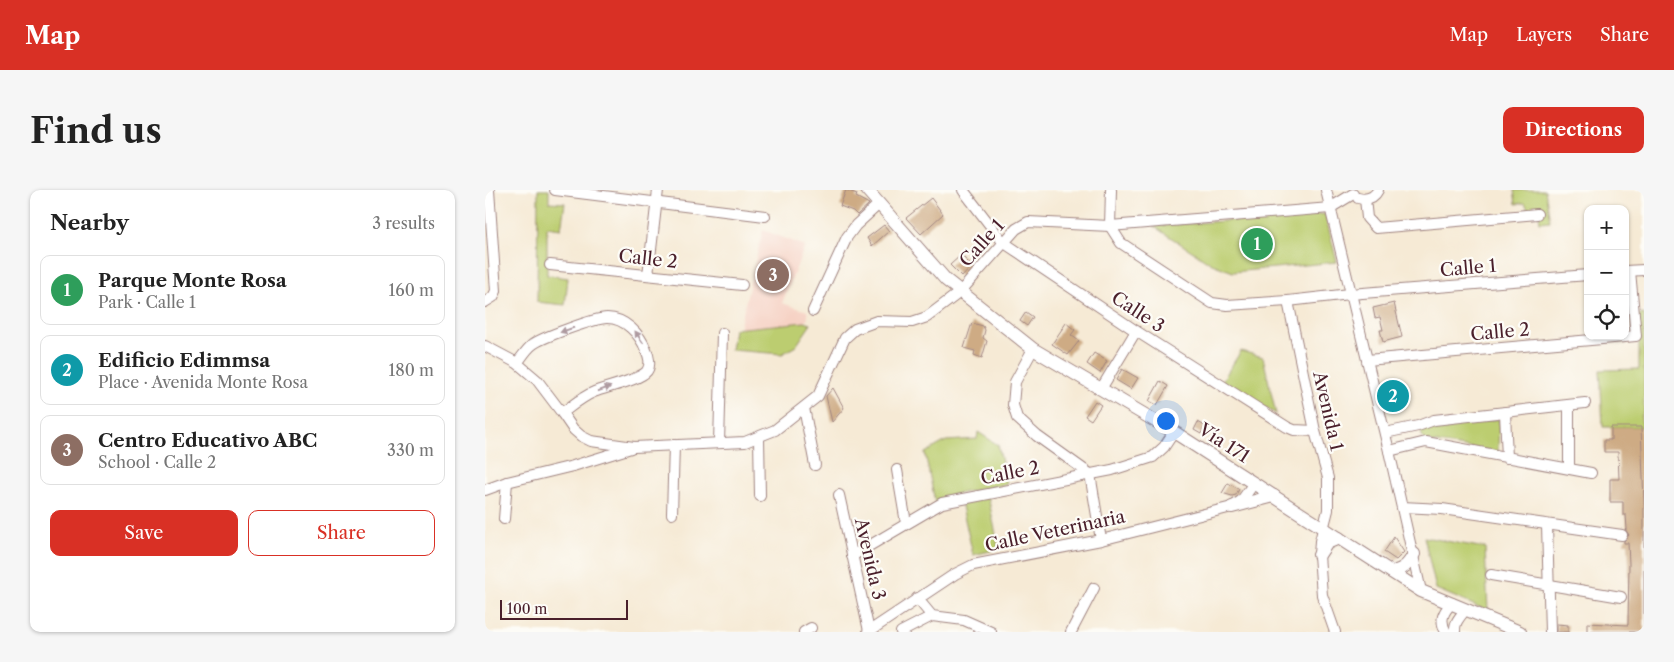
<!DOCTYPE html>
<html lang="en">
<head>
<meta charset="utf-8">
<style>
	body { margin:0; font-family:"Libre Caslon Text",serif; background:#f6f6f6; color:#222 }
	.controls { position:absolute; right:15px; top:15px; display:grid; overflow:hidden; border-radius:10px; box-shadow:0 1px 4px #0004 }
	.controls button { width:45px; height:45px; display:grid; place-items:center; padding:0; border:0; border-bottom:1px solid #e0e0e0; background:#fff; color:#222; font:25px sans-serif }
	.scale { position:absolute; left:15px; bottom:12px; width:128px; box-sizing:border-box; padding-left:5px; border:2px solid #4a1f2b; border-top:0; font-size:14px; line-height:18px; white-space:nowrap; color:#4a1f2b; -webkit-text-stroke:4px #fdfcf7; paint-order:stroke }
	.you { position:absolute; left:680px; top:230px; width:18px; height:18px; margin:-12px; border:4px solid #fff; border-radius:50%; background:#1a73e8; box-shadow:0 0 0 8px #1a73e833 }
	.badge { display:grid; place-items:center; width:32px; height:32px; border-radius:50%; background:#d93025; color:#fff; font-size:16px; font-weight:700 }
	.pin { position:absolute; translate:-50% -50%; border:2px solid #fff; box-shadow:0 1px 5px #0006 }
	.list { margin:0; padding:0; list-style:none }
	h2 { display:flex; justify-content:space-between; align-items:center; height:65px; margin:0; padding:0 20px; font-size:21px }
	h2 small { font-size:16px; font-weight:400; color:#767676 }
	.list li { display:grid; grid-template-columns:32px 1fr auto; gap:15px; align-items:center; box-sizing:border-box; height:70px; margin:0 10px 10px; padding:0 10px; border:1px solid #e0e0e0; border-radius:10px }
	.list b { display:block; font-size:19px; white-space:nowrap }
	.list p { margin:0; font-size:16px; white-space:nowrap; color:#767676 }
	.list em { font-size:16px; font-style:normal; color:#767676 }
	.actions { display:flex; gap:10px; padding:15px 20px }
	.actions a { flex:1; padding:11px 0; border:1px solid #d93025; border-radius:10px; text-align:center; font-size:18px; color:#d93025 }
	.actions .main { background:#d93025; color:#fff }
	.icon { flex:none; width:28px; height:28px; fill:none; stroke:currentColor; stroke-width:2; stroke-linecap:round; stroke-linejoin:round }
	.map { position:relative; flex:none; width:1159px; height:442px; overflow:hidden; border-radius:10px }
	header { display:flex; align-items:center; gap:30px; box-sizing:border-box; height:70px; padding:0 25px; background:#d93025; color:#fff }
	header strong { font-size:24px }
	nav { display:flex; gap:28px; margin-inline-start:auto; font-size:18px }
	.intro { display:flex; align-items:center; justify-content:space-between; box-sizing:border-box; height:120px; padding:0 30px }
	h1 { margin:0; font-size:35px }
	.button { padding:12px 22px; border-radius:10px; background:#d93025; color:#fff; font-size:18px; font-weight:700 }
	main { display:flex; gap:30px; padding:0 30px }
	aside { flex:1; background:#fff; border-radius:10px; box-shadow:0 1px 4px #0004 }
	.map>svg:first-child { display:block }
</style>
</head>
<body>
<header>
<strong>Map</strong>
<nav><a>Map</a><a>Layers</a><a>Share</a></nav>
</header>
<div class="intro"><h1>Find us</h1><a class="button">Directions</a></div>
<main>
<aside>
<h2>Nearby<small>3 results</small></h2>
<ul class="list">
<li><span class="badge" style="background:#2e9e5b">1</span><div><b>Parque Monte Rosa</b><p>Park · Calle 1</p></div><em>160 m</em></li>
<li><span class="badge" style="background:#0f9aa8">2</span><div><b>Edificio Edimmsa</b><p>Place · Avenida Monte Rosa</p></div><em>180 m</em></li>
<li><span class="badge" style="background:#8d6e63">3</span><div><b>Centro Educativo ABC</b><p>School · Calle 2</p></div><em>330 m</em></li>
</ul>
<div class="actions"><a class="main">Save</a><a>Share</a></div>
</aside>
<div class="map">
<svg width="1159" height="442" viewBox="0 0 1159 442">
	<rect width="100%" height="100%" fill="#fdfcf7"/>
	<filter id="ink" filterUnits="userSpaceOnUse"><feTurbulence type="fractalNoise" baseFrequency=".02" numOctaves="2"/><feDisplacementMap in="SourceGraphic" scale="10" xChannelSelector="R" yChannelSelector="G"/><feConvolveMatrix kernelMatrix="1 2 1 2 8 2 1 2 1" color-interpolation-filters="sRGB"/></filter>
	<filter id="wash" filterUnits="userSpaceOnUse"><feTurbulence type="fractalNoise" baseFrequency=".0096" numOctaves="4" result="noise"/><feDisplacementMap in="SourceGraphic" scale="20" xChannelSelector="R" yChannelSelector="G"/><feGaussianBlur stdDeviation="1.12" result="paint"/><feColorMatrix in="noise" values="0 0 0 0 0 0 0 0 0 0 0 0 0 0 0 0 0 1.4 0 .05"/><feComposite in="paint" operator="in"/></filter>
	<g filter="url(#wash)">
		<rect width="100%" height="100%" fill="#f6ead5"/>
		<polygon fill="#f6d2c4" points="278,40 320,56 297,113 322,121 323,128 320,132 315,134 254,139"/>
		<g fill="#bccd70" stroke="#83764e">
			<polygon points="53,0 64,0 64,12 80,13 76,39 62,37 62,85 83,88 80,115 52,112"/>
			<polygon points="1029,0 1060,0 1065,31 1055,32 1054,22 1043,19 1040,13 1031,14"/>
			<polygon points="840,24 852,72 748,82 727,74 668,36"/>
			<path d="M1159 124V221C1154 228 1156 230 1159 237H1118L1115 180 1154 179V125Z"/>
			<polygon points="320,132 326,134 311,156 297,164 246,160 249,139"/>
			<polygon points="756,161 778,167 791,224 737,191"/>
			<polygon points="1014,229 1013,262 939,251 936,242 940,238"/>
			<polygon points="493,242 513,255 522,294 466,305 450,312 440,263 461,251 492,249"/>
			<polygon points="503,306 514,359 488,365 476,312"/>
			<polygon points="939,347 1000,358 1003,421 951,399"/>
		</g>
		<g id="blocks">
			<g fill="#ceab84">
				<polygon points="361,0 372,4 371,7 384,14 372,25 368,21 355,16"/>
				<polygon points="446,8 458,24 436,44 421,28"/>
				<polygon points="399,35 404,41 387,56 382,48"/>
				<polygon points="476,65 487,76 477,87 465,75"/>
				<polygon points="909,113 917,147 898,152 895,140 898,140 895,127 890,128 888,118"/>
				<polygon points="541,122 548,127 542,136 535,131"/>
				<polygon points="487,133 498,136 500,140 498,148 502,151 497,168 489,165 490,161 479,158"/>
				<polygon points="581,133 590,140 586,145 594,151 583,165 567,154"/>
				<polygon points="609,163 622,171 615,183 602,174"/>
				<polygon points="637,179 653,188 646,199 631,190"/>
				<polygon points="675,191 683,196 672,215 664,211"/>
				<polygon points="348,198 359,218 347,232 341,206"/>
				<polygon points="913,198 914,211 904,217 901,200"/>
				<polygon points="610,211 616,215 606,230 600,226"/>
				<polygon points="713,232 720,236 716,244 709,240"/>
				<polygon points="1126,237 1156,237 1159,313 1159,442 1102,442 1102,433 1143,435 1144,374 1143,353 1139,353 1139,351 1144,345 1140,339 1142,339 1141,325 1138,325 1138,312 1125,312 1125,289 1134,289 1133,262 1119,262 1119,250 1126,250"/>
				<polygon points="743,293 754,299 751,305 747,306 737,303"/>
				<polygon points="909,347 919,362 911,370 899,362"/>
				<polygon points="1072,434 1083,435 1083,442 1072,442"/>
			</g>
		</g>
	</g>
	<g filter="url(#ink)">
		<use href="#blocks" fill-opacity="0" stroke="#a08480" stroke-width="1"/>
		<g fill="none" stroke-linecap="round" stroke-linejoin="round">
			<g stroke="#a08480" stroke-width="12">
				<g id="minor">
					<polyline points="70,0 280,26"/>
					<polyline points="478,0 518,52 651,141 802,237 809,240 830,241"/>
					<polyline points="626,0 625,36 636,53 727,113 742,115 803,111 865,104 1103,85"/>
					<polyline points="841,0 904,261 936,401"/>
					<path d="M873 8C882 10 889 8 893 0"/>
					<polyline points="880,9 882,28 891,38 1052,24"/>
					<polyline points="65,75 257,95"/>
					<polyline points="1140,81 1159,80"/>
					<polyline points="163,85 173,0"/>
					<polyline points="803,111 830,241 843,288 843,320 835,351 834,365 837,405 850,442"/>
					<polyline points="0,112 8,107 11,101 4,0"/>
					<polyline points="328,121 362,47 371,35 394,14"/>
					<polyline points="0,156 32,173 52,190 77,223 88,239 96,246 106,251 149,257 260,252 290,240 333,206 360,148 370,139 392,131 427,132 442,127 475,102 531,39 543,32 625,36 845,18 868,4"/>
					<polyline points="548,159 530,192 528,215 532,228 552,246 605,284 616,350"/>
					<polyline points="882,170 1151,146 1145,81"/>
					<path d="M32 173C37 167 41 160 47 155 55 148 110 128 122 128 140 128 155 144 161 160 164 166 166 175 162 181 155 190 121 197 109 202 97 207 88 215 77 223"/>
					<polyline points="616,199 651,141"/>
					<polyline points="319,218 330,275"/>
					<polyline points="1020,222 1022,268"/>
					<polyline points="900,243 933,236 949,230 1100,213"/>
					<polyline points="274,247 275,306"/>
					<polyline points="234,253 237,143"/>
					<polyline points="904,261 941,252 1106,283"/>
					<polyline points="1084,278 1084,215"/>
					<polyline points="412,280 421,333"/>
					<polyline points="0,300 22,292 88,276 146,258"/>
					<polyline points="354,305 384,441"/>
					<polyline points="917,317 957,319 1137,345"/>
					<polyline points="187,324 189,255"/>
					<polyline points="19,329 22,292"/>
					<polyline points="1062,335 1065,442"/>
					<polyline points="367,366 457,313 627,280 668,267 679,257 689,242"/>
					<polyline points="1006,385 1136,407"/>
					<polyline points="432,408 447,426 479,430 506,442"/>
					<polyline points="319,442 326,438"/>
					<polyline points="383,442 470,384 488,375 616,350 747,317 757,310 769,293"/>
					<polyline points="416,442 447,426"/>
					<polyline points="586,442 609,398"/>
					<path d="M961 442C954 430 958 422 967 413"/>
					<path d="M970 442C969 432 975 427 981 419"/>
				</g>
			</g>
			<g stroke="#a08480" stroke-width="14">
				<g id="major">
					<polyline points="382,0 461,90 548,159 689,242 936,401 1035,442"/>
					<polyline points="747,317 789,306"/>
					<polyline points="834,365 842,353 854,348"/>
					<path d="M907 382C919 379 923 375 929 364"/>
				</g>
			</g>
			<use href="#minor" stroke="#fff" stroke-width="10"/>
			<use href="#major" stroke="#fff" stroke-width="12"/>
		</g>
		<defs><path id="oneway-solid" d="M-6-.8H1V-3.2L6.5 0L1 3.2V.8H-6Z" transform="scale(1.25)"/></defs>
		<g fill="#ae9aa0">
			<use href="#oneway-solid" transform="translate(82 140) rotate(161)"/>
			<use href="#oneway-solid" transform="translate(154 147) rotate(-124)"/>
			<use href="#oneway-solid" transform="translate(119 199) rotate(-20)"/>
		</g>
	</g>
	<g text-anchor="middle" stroke-width="4.5" stroke-linejoin="round" paint-order="stroke">
		<g font-size="18" fill="#4a1f2b" stroke="#fdfcf7">
			<text transform="translate(497 53) rotate(-48)" y="6">Calle 1</text>
			<text transform="translate(163 69) rotate(6)" y="6">Calle 2</text>
			<text transform="translate(983 78) rotate(-5)" y="6">Calle 1</text>
			<text transform="translate(653 122) rotate(33)" y="6">Calle 3</text>
			<text transform="translate(1015 142) rotate(-5)" y="6">Calle 2</text>
			<text transform="translate(843 221) rotate(77)" y="6">Avenida 1</text>
			<text transform="translate(739 253) rotate(33)" y="6">Vía 171</text>
			<text transform="translate(525 283) rotate(-11)" y="6">Calle 2</text>
			<text transform="translate(570 341) rotate(-12)" y="6">Calle Veterinaria</text>
			<text transform="translate(385 369) rotate(77)" y="6">Avenida 3</text>
		</g>
	</g>
</svg>
<div class="controls">
<button>+</button>
<button>−</button>
<button><svg class="icon" aria-label="locate" viewBox="0 0 24 24"><circle cx="12" cy="12" r="6"/><path d="M12 2v4M12 18v4M2 12h4M18 12h4"/></svg></button>
</div>
<div class="scale">100 m</div>
<div class="you"></div>
<div class="pin badge" style="left:772px;top:54px;background:#2e9e5b">1</div>
<div class="pin badge" style="left:908px;top:206px;background:#0f9aa8">2</div>
<div class="pin badge" style="left:288px;top:85px;background:#8d6e63">3</div>
</div>
</main>
</body>
</html>
